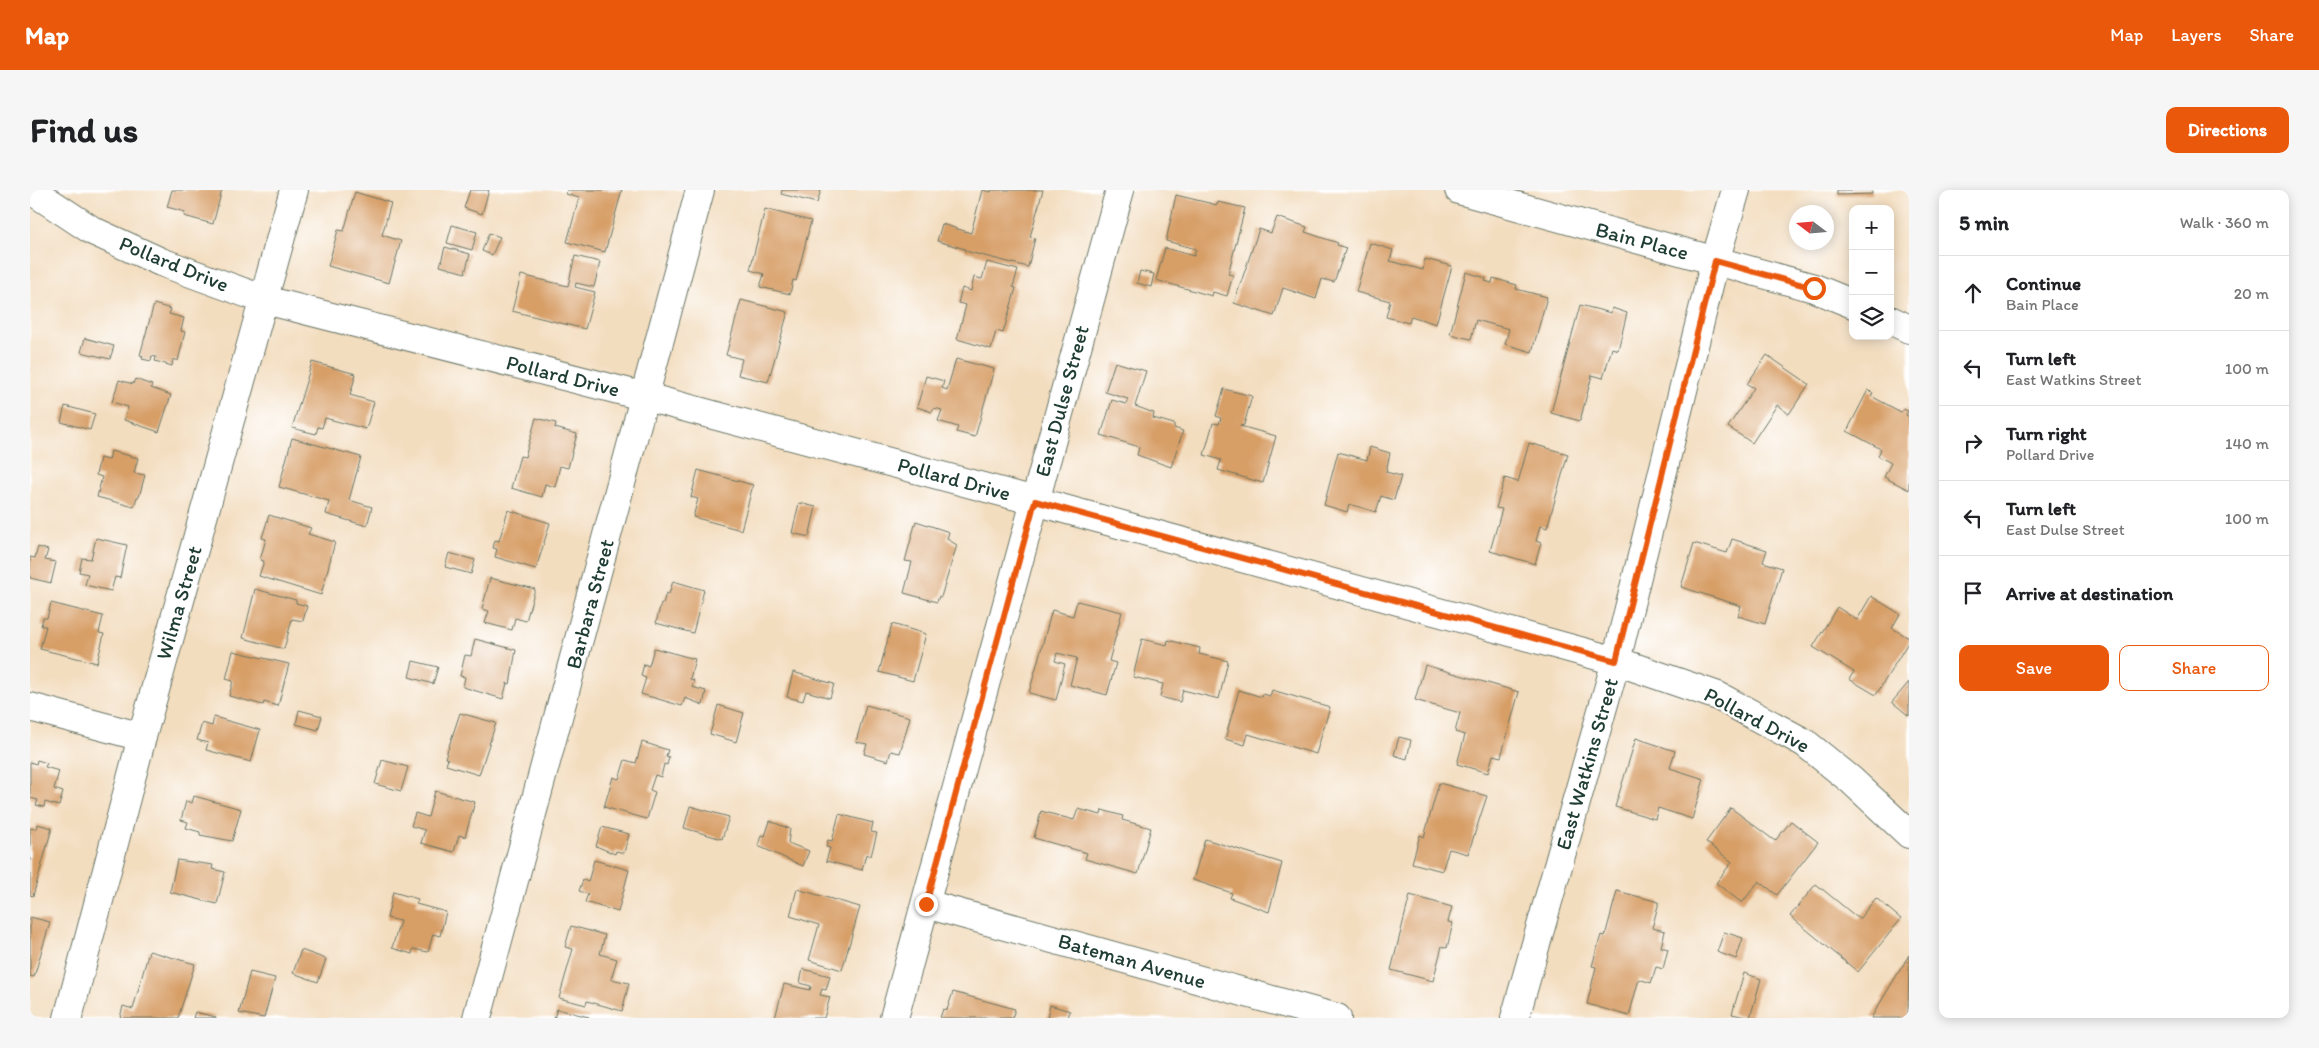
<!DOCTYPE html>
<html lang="en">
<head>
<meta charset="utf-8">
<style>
	body { margin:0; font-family:Itim,sans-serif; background:#f6f6f6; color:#202124 }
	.controls { position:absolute; right:15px; top:15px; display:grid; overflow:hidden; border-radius:10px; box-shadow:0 2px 12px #0003 }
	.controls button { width:45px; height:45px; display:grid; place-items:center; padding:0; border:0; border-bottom:1px solid #e0e0e0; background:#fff; color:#202124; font:25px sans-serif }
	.compass { position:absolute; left:1759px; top:15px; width:45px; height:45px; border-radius:50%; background:#fff; box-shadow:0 2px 12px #0003; rotate:286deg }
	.stop { position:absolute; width:15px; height:15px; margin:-11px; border:4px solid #ea580c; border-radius:50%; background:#fff }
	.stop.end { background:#ea580c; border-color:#fff; box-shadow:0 1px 5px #0008 }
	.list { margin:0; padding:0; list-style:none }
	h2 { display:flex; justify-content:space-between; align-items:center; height:65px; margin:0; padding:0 20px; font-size:21px }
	h2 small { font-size:16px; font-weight:400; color:#757577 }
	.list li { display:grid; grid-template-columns:32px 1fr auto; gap:15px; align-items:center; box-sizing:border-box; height:75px; padding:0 20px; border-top:1px solid #e0e0e0 }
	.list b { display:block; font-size:19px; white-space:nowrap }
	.list p { margin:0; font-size:16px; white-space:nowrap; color:#757577 }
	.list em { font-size:16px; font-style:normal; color:#757577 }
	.actions { display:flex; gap:10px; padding:15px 20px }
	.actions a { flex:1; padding:11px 0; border:1px solid #ea580c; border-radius:10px; text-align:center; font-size:18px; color:#ea580c }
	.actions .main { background:#ea580c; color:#fff }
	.icon { flex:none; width:28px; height:28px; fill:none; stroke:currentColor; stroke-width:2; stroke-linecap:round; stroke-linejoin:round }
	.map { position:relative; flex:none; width:1879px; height:828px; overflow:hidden; border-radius:10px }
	header { display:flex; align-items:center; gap:30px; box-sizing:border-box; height:70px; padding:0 25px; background:#ea580c; color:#fff }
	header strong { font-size:24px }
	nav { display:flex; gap:28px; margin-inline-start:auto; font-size:18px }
	.intro { display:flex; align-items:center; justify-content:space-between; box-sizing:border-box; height:120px; padding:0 30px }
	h1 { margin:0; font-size:35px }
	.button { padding:12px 22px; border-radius:10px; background:#ea580c; color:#fff; font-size:18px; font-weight:700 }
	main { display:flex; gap:30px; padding:0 30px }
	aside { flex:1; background:#fff; border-radius:10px; box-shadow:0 2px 12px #0003 }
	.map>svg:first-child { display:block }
</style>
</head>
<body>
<header>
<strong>Map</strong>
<nav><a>Map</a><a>Layers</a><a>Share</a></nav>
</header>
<div class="intro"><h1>Find us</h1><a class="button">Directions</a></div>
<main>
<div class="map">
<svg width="1879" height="828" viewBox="0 0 1879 828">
	<rect width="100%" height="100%" fill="#fff"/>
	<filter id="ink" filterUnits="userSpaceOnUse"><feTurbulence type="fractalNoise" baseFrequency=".02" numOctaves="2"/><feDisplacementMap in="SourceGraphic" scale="10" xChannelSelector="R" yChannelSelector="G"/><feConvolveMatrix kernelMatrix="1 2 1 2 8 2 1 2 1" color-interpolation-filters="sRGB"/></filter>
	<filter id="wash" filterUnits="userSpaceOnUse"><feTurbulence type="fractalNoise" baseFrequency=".0096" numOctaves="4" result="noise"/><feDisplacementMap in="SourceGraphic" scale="20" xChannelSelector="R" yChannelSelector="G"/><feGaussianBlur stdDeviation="1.12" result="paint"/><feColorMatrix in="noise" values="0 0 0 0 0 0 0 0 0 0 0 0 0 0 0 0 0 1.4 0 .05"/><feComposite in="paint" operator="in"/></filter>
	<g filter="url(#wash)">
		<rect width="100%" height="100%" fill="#f3ddbf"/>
		<g id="blocks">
			<g fill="#d79e66">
				<polygon points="142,0 192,0 183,34 154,26 155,22 137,17"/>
				<polygon points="440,0 459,0 452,24 434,18"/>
				<polygon points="537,0 592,0 575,62 537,52 549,8 536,4"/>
				<polygon points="752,0 791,0 787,13 751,4"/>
				<polygon points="952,0 961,2 961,0 1013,0 1000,47 1005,48 998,77 935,61 935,59 907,51 912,34 941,43"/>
				<polygon points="1807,0 1842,0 1842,4 1807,5"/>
				<polygon points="325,2 361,13 352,45 371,51 359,93 298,76 308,40 314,41"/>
				<polygon points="1146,5 1187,15 1188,12 1215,18 1198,84 1203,85 1197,106 1183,102 1182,106 1126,90 1135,58 1164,66 1166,59 1136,51"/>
				<polygon points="735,19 781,31 766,91 763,90 760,104 730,97 734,84 720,80"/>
				<polygon points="1247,27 1277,37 1275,42 1308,53 1307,55 1316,58 1304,92 1292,89 1286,109 1253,98 1244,126 1204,113 1229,39 1241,43"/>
				<polygon points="422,35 447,42 442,60 417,53"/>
				<polygon points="459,43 470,47 462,65 452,61"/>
				<polygon points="1340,53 1363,60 1360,71 1393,80 1395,69 1422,76 1406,134 1381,126 1379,133 1356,127 1360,111 1326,102"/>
				<polygon points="415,57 440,64 435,83 410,76"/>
				<polygon points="545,66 570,72 564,97 546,93 545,97 565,102 555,139 482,121 491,85 538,96"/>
				<polygon points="957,72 988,80 983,97 986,98 973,143 966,141 961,159 927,149 936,115 928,113 932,98 941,101 944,87 952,89"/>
				<polygon points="1110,81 1124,84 1121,97 1107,93"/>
				<polygon points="1436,82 1456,88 1455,91 1462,93 1463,88 1487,95 1486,99 1517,107 1502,162 1475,154 1479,139 1446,130 1441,149 1420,144"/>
				<polygon points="711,110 758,122 738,192 708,185 712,169 696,165"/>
				<polygon points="124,114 141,119 139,124 154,128 151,141 155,142 148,171 143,169 142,176 125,171 126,167 122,166 121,171 112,169 113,166 110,165"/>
				<polygon points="1550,115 1581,123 1582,118 1597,123 1588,160 1582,158 1573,188 1562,185 1550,231 1521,223"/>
				<polygon points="55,148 84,156 80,169 51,162"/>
				<polygon points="1737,165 1779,194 1759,224 1747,215 1722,253 1698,237 1724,198 1717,194"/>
				<polygon points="926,169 964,179 945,247 926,242 928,237 908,231 912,220 904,218 902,222 887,217 896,186 914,191 912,198 917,200"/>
				<polygon points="282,172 326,184 320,205 344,212 336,239 295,228 292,238 288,237 286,244 262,238"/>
				<polygon points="1085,172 1116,181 1105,216 1124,223 1123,228 1144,234 1144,238 1153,241 1141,277 1107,265 1109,257 1071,245 1082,210 1096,214 1098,209 1075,202"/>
				<polygon points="105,189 122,195 121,198 141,205 129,242 94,230 98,217 82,212 89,190 103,194"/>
				<polygon points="1194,199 1222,206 1214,235 1210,236 1246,246 1233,293 1188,280 1191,270 1174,265 1183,233 1189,234 1191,228 1186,226"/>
				<polygon points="1838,200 1843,203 1841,206 1871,222 1873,219 1878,221 1876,225 1879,227 1879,300 1854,287 1861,273 1848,266 1851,259 1817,241"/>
				<polygon points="35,216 65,224 60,240 31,232"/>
				<polygon points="506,228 526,233 525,238 547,244 538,278 530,276 525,297 515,294 512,307 481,298 490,266 495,267"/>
				<polygon points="262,248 331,267 319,310 342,317 337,336 296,324 299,311 249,297"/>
				<polygon points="1499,253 1538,264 1517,338 1510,336 1506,351 1511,353 1505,374 1460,361 1472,319 1466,318 1475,288 1488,292"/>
				<polygon points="1340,257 1360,263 1356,282 1371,286 1364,310 1351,306 1346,322 1319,314 1317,322 1294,315 1308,262 1337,270"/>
				<polygon points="81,261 108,268 104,283 115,285 109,307 107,307 104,317 67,307 72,287 66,285 70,268 79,270"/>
				<polygon points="668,280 723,295 711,340 663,327 668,309 661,307"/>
				<polygon points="769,313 786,317 779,347 762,343"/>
				<polygon points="478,320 520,333 506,379 465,367 467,359 463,358 465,350 469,351"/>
				<polygon points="239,325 281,338 278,344 305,352 291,405 229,386 234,371 230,370 236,349 232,348"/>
				<polygon points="886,331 919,342 917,349 927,355 911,407 909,406 907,412 874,403 882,372 875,371"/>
				<polygon points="66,348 97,355 90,388 85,387 81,401 55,395 58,384 49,382 52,368 61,369"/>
				<polygon points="1702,349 1737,360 1733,372 1752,378 1735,434 1708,426 1711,416 1651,397 1664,353 1697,363"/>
				<polygon points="8,357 18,360 15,370 26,372 21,393 0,388 0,367 5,368"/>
				<polygon points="419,363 445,370 441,384 415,377"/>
				<polygon points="460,388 505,399 496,431 485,428 482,440 455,433 459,421 452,419"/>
				<polygon points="643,391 674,400 663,443 626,433 631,413 633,414 636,403 639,404"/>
				<polygon points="225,399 266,410 266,413 277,416 273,431 262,429 254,459 213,448"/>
				<polygon points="1841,406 1870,424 1862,438 1879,448 1879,451 1846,505 1819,489 1824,482 1783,457 1807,417 1827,430"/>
				<polygon points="1047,411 1092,422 1079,471 1086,473 1077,505 1040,495 1047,468 1027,463 1025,471 1035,474 1026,510 999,503 1022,420 1043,426"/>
				<polygon points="21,413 73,426 69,443 74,444 67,473 10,459 16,436 11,436 13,428 17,428"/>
				<polygon points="862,434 896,444 883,491 849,482"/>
				<polygon points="445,449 486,460 480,494 477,493 473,509 433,497 435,487 430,486 435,465 441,466"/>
				<polygon points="1112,449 1137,455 1138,450 1170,458 1169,464 1198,471 1189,509 1153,500 1150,512 1130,507 1133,494 1103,487"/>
				<polygon points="624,458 665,469 660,489 664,490 662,497 676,501 673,515 655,508 652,516 611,504 616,488 611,486 614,474 619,476"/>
				<polygon points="203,461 259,474 248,516 234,512 233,515 199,506 203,491 196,489"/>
				<polygon points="383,471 408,477 403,494 379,487"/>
				<polygon points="1395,475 1489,502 1471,567 1463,565 1458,583 1427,574 1435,545 1425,542 1430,523 1385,510"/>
				<polygon points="763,482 804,494 800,508 776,501 773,511 757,507"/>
				<polygon points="1879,492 1879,526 1862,512"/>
				<polygon points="1209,500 1232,507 1233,504 1240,506 1242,500 1300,517 1286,564 1218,544 1215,555 1195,549"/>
				<polygon points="688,515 714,523 706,552 680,544"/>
				<polygon points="836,515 880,527 870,563 861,561 858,571 834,564 837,554 826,552"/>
				<polygon points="269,520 292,526 288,540 266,534"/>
				<polygon points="430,523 466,533 449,585 416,575 418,569 415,568"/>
				<polygon points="184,527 230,540 221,572 176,560 178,553 167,550 172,533 182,536"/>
				<polygon points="1369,547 1381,550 1377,569 1364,565"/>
				<polygon points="1606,548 1645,561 1640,578 1674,589 1662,629 1628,618 1625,629 1585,617"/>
				<polygon points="612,552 638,560 636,566 639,567 637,575 634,574 631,587 625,585 620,600 625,602 617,629 574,617 583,587 589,589 595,570 606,573"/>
				<polygon points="7,570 17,573 15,577 29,581 24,599 33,602 29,616 15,612 14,617 6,615 8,610 0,608 0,572 6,574"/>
				<polygon points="352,570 378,577 371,601 345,594"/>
				<polygon points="1409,593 1457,606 1438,664 1419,659 1412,681 1382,673 1390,645 1394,647"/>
				<polygon points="405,601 445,612 435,647 429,645 424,662 391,653 395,640 381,636 385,623 398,627"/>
				<polygon points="164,606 211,619 202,651 170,645 170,642 156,638 158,632 151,630 156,611 162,613"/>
				<polygon points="660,616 699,627 692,649 654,638"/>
				<polygon points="1701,618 1745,651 1761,631 1788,652 1747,705 1729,691 1712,713 1686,693 1702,672 1676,652"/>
				<polygon points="1048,619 1071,625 1072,620 1093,626 1092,630 1121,638 1108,684 1055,669 1057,663 1004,648 1011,621 1044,630"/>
				<polygon points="809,624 843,633 841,642 847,643 841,666 836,664 832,680 796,671 800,658 796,657 798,650 802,651"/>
				<polygon points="740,631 760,639 758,653 779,661 773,676 728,656 731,645 735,646"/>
				<polygon points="7,634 22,638 3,706 0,705 0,638 6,639"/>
				<polygon points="572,637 599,644 594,663 586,661 585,664 566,656"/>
				<polygon points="1175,649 1252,673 1239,722 1200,708 1202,703 1163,690"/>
				<polygon points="147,670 183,675 182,679 195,682 187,714 140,702"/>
				<polygon points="564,670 599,680 588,722 555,712 558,704 549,701 553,690 558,692"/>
				<polygon points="1786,694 1829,729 1846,708 1871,729 1828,782 1760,726"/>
				<polygon points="767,699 830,717 812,780 779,770 789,735 760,726"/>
				<polygon points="1587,701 1629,712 1622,738 1635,741 1631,757 1638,759 1633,779 1626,777 1621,793 1609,789 1599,826 1557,814 1566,777 1562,776 1571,745 1575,746"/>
				<polygon points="363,702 388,709 386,714 416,722 410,746 403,744 398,762 383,759 382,764 362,758 370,731 357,728"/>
				<polygon points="1380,705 1422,717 1418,732 1423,733 1417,758 1412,756 1403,791 1361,780"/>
				<polygon points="0,727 20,732 4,787 0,786"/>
				<polygon points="541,736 575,745 570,764 587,769 581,789 599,793 592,821 557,811 556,815 529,808 543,759 535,757"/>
				<polygon points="1694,742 1713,748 1706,769 1687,762"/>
				<polygon points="271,760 296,769 288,792 263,783"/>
				<polygon points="119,761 165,774 148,828 90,828 93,816 103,819"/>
				<polygon points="1879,765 1878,828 1841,828"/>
				<polygon points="773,779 800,786 796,800 792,799 790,805 800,807 794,828 745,828 754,794 780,800 781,796 770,793"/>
				<polygon points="220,782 245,788 234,828 209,823"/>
				<polygon points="1714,783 1731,789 1720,828 1702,824"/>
				<polygon points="923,802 985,819 982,828 910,828 913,819 917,820"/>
				<polygon points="1020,815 1040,821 1038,828 1017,828"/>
				<polygon points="527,819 559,827 559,828 524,828"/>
				<polygon points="165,822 186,827 186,828 163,828"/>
			</g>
		</g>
	</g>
	<g filter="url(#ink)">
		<use href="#blocks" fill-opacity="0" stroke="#697565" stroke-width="1"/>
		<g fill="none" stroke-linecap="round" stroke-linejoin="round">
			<g stroke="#697565" stroke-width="30">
				<g id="minor">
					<polyline points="1,0 63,41 131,72 235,110 616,207 1005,311 1586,471 1688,506 1775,553 1821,590 1879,644"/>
					<polyline points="1429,0 1784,98 1823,114"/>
					<polyline points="1860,130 1879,139"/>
					<polyline points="0,517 112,547"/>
					<polyline points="896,714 1307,828"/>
					<polyline points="38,828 112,547 264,0"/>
					<polyline points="447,828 670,0"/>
					<polyline points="1485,828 1586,471 1685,71 1706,0"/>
				</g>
			</g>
			<g stroke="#697565" stroke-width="30">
				<polyline id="tertiary" points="864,828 1090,0"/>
			</g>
			<use href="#minor" stroke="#fff" stroke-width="28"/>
			<use href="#tertiary" stroke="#fff" stroke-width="28"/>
		</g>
	</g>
	<g fill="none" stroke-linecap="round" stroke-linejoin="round" filter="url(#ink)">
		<polyline stroke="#ea580c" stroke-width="6" points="896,714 1005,311 1586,471 1685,71 1784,98"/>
	</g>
	<g text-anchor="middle" stroke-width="4" stroke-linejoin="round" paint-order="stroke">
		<g font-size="21" fill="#1f3d34" stroke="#fff">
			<text transform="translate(1612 51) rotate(15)" y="7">Bain Place</text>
			<text transform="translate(144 74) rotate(22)" y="7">Pollard Drive</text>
			<text transform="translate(533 186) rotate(14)" y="7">Pollard Drive</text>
			<text transform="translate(1032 211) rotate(-75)" y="7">East Dulse Street</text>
			<text transform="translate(924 289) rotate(15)" y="7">Pollard Drive</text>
			<text transform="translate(149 413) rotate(-74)" y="7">Wilma Street</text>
			<text transform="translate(560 414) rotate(-75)" y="7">Barbara Street</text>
			<text transform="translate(1727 530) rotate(28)" y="7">Pollard Drive</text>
			<text transform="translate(1557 574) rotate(-74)" y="7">East Watkins Street</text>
			<text transform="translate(1102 771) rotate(16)" y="7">Bateman Avenue</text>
		</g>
	</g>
</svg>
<div class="controls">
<button>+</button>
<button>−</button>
<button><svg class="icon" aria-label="layers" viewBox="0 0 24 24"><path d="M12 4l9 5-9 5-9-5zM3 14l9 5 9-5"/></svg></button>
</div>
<svg class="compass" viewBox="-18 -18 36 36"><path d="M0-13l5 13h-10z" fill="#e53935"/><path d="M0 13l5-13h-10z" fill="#757577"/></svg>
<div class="stop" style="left:1784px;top:98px"></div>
<div class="stop end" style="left:896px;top:714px"></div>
</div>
<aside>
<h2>5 min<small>Walk · 360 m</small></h2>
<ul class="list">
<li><svg class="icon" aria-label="ahead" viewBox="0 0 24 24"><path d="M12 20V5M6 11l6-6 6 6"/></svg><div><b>Continue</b><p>Bain Place</p></div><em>20 m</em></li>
<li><svg class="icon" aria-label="left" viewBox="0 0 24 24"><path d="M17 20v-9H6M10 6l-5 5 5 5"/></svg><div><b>Turn left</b><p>East Watkins Street</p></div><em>100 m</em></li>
<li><svg class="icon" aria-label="right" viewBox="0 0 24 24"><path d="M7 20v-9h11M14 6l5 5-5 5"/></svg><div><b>Turn right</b><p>Pollard Drive</p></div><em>140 m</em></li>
<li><svg class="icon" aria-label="left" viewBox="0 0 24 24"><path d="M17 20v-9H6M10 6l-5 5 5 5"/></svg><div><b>Turn left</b><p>East Dulse Street</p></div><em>100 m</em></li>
<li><svg class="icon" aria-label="arrive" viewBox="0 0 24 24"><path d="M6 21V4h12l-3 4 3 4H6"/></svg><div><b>Arrive at destination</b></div></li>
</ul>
<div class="actions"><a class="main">Save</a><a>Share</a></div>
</aside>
</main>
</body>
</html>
